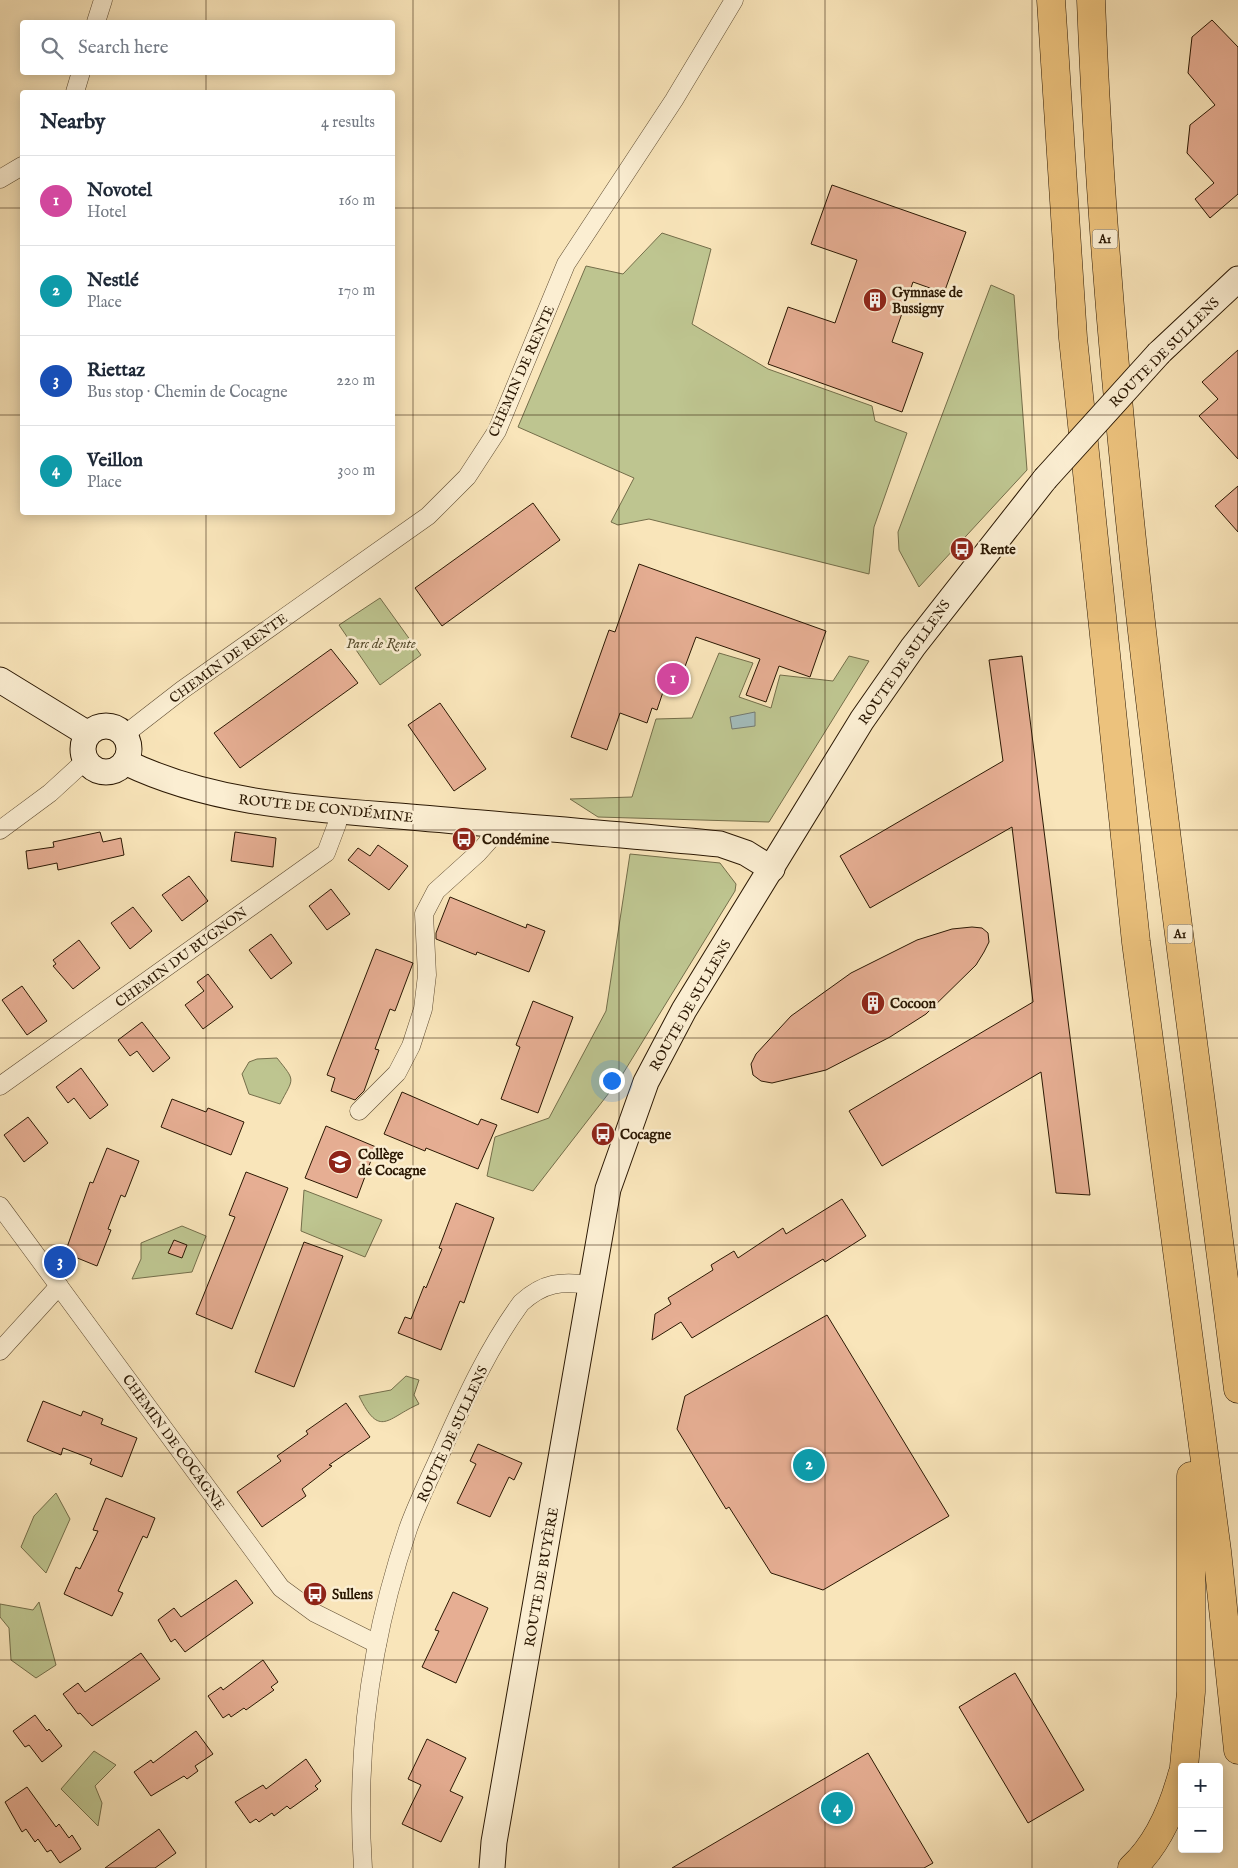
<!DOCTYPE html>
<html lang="en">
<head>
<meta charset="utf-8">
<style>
	body { margin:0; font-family:"IM FELL English",serif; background:#f2f2f3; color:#1f2937 }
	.controls { position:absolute; right:15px; bottom:15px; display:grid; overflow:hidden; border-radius:5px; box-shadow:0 2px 12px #0003 }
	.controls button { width:45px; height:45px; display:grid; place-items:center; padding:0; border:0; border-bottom:1px solid #e0e1e3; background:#fff; color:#1f2937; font:25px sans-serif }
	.you { position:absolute; left:611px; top:1080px; width:18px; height:18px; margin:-12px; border:4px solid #fff; border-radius:50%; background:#1a73e8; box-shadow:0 0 0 8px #1a73e833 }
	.badge { display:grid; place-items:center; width:32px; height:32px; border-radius:50%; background:#d93025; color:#fff; font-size:16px; font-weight:700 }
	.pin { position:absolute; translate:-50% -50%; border:2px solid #fff; box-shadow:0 1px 5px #0006 }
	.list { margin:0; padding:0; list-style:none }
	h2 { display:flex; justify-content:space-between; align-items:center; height:65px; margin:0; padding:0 20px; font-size:21px }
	h2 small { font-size:16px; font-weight:400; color:#747a83 }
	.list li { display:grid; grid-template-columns:32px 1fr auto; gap:15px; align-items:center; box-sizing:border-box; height:90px; padding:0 20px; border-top:1px solid #e0e1e3 }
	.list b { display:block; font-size:19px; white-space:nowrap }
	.list p { margin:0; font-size:16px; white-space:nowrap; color:#747a83 }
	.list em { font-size:16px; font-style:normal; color:#747a83 }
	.icon { flex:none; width:28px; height:28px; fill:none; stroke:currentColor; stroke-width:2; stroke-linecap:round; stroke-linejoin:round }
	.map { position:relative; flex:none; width:1238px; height:1868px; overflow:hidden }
	.search { position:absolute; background:#fff; box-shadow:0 2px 12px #0003; left:20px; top:20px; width:375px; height:55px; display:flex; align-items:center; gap:12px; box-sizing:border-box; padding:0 18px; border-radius:5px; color:#747a83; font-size:19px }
	.panel { position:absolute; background:#fff; box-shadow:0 2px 12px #0003; left:20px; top:90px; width:375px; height:425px; border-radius:5px }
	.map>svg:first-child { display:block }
</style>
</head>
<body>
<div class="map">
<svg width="1238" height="1868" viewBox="0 0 1238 1868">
	<rect width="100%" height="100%" fill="#f9e5ba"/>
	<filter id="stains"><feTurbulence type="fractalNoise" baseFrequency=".004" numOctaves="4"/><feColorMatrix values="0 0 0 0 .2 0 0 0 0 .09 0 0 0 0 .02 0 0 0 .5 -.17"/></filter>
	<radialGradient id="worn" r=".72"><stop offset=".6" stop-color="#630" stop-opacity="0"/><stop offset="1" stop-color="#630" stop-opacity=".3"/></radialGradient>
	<g fill="#bec590" stroke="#746e4a">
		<polygon points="662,233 711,249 692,324 768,369 872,406 875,421 907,433 874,527 869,574 649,519 618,525 611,522 634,478 518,427 586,266 623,274"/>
		<polygon points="991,285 1014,295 1027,470 919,587 899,550 898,532"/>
		<polygon points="380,598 421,655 380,685 339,625"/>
		<polygon points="719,653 753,663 739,697 771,708 780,675 833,681 849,656 869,661 769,822 598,817 570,799 632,797 656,719 692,718"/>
		<polygon points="630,854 720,863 736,884 735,891 619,1080 533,1191 487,1176 495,1137 549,1118 606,1011"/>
		<path d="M277 1058C296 1082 294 1077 280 1104L249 1094 242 1074 249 1062 257 1059Z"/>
		<polygon points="304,1190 382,1220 365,1257 301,1231"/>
		<polygon points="182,1226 206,1236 192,1272 132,1279 141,1259 141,1243"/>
		<path d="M406 1376 419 1380 414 1395 419 1404C387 1418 380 1439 359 1396L391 1390Z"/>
		<polygon points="56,1493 70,1519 46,1573 21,1547 34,1516"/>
		<polygon points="39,1602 56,1665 36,1678 11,1660 9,1628 0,1617 0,1604 33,1610"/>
		<polygon points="94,1751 116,1765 95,1786 102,1803 98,1826 61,1789"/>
	</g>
	<polygon fill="#a3bcbb" stroke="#737a71" points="755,712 755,726 732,729 730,717"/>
	<g fill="#e6ae93" stroke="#2b1803">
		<polygon points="1212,20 1238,47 1238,194 1210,218 1195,199 1214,183 1187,153 1190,125 1215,105 1188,73 1192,37"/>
		<polygon points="832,185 966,232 944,293 913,282 892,342 923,353 902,412 768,364 788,307 835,323 857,260 811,244"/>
		<polygon points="1238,350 1238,459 1199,416 1218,399 1202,382"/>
		<polygon points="1238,486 1238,532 1215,506"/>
		<polygon points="533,503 560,540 442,626 415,588"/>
		<polygon points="639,564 826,631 810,677 779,666 766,702 746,695 760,659 696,637 674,696 663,692 657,710 652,708 647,723 620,713 607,750 571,737 609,630 615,632"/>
		<polygon points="331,649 358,683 240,768 214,733"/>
		<polygon points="1022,656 1090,1195 1056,1193 1041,1072 882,1166 849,1111 1033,1002 1012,827 870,908 840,856 1003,761 989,660"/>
		<polygon points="440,703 486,769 454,791 408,725"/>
		<polygon points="100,832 103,842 121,838 124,855 58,870 57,863 28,869 26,851 54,847 53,842"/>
		<polygon points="235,832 276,838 273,867 231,861"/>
		<polygon points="378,845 408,866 389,890 348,860 358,848 370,856"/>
		<polygon points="189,876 208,901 182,921 162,895"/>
		<polygon points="331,889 350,914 327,930 309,906"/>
		<polygon points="450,897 526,928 527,924 545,931 529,972 477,952 476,955 436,939 436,933"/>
		<polygon points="133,907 152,931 130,949 111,923"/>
		<polygon points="972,927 982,928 988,933 989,942 984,952 976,965 926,1014 890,1037 826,1070 772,1083 761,1081 753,1075 751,1064 756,1054 791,1016 851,973 917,940 952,929"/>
		<polygon points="271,934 292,963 271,979 249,950"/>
		<polygon points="79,940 100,968 73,989 53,966 56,964 53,960"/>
		<polygon points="376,949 413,963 395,1011 390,1009 375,1049 379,1050 364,1091 355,1100 331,1091 335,1078 327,1075"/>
		<polygon points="208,974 233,1007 203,1029 185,1005 204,991 197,982"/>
		<polygon points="22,986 47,1021 27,1035 2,1000"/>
		<polygon points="533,1001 573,1017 538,1113 501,1099 520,1047 516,1045"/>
		<polygon points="142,1022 170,1058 153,1072 137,1051 130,1056 118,1040"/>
		<polygon points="81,1068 108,1105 90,1119 74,1098 68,1103 56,1087"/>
		<polygon points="402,1092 478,1125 481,1119 497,1125 478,1169 426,1148 425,1151 384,1134"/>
		<polygon points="172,1099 206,1112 208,1108 244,1122 231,1155 161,1127"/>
		<polygon points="28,1117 48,1143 24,1162 4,1135"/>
		<polygon points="326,1126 376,1147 357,1198 305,1178"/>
		<polygon points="107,1148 139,1161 125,1197 121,1195 108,1229 111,1230 97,1266 65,1253 90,1182 93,1183"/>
		<polygon points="246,1172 288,1188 232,1329 196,1314 235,1217 229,1215"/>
		<polygon points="842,1199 866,1236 825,1262 823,1259 692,1338 681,1322 652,1340 655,1314 671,1304 668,1298 713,1270 711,1265 734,1251 738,1258 783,1228 786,1234"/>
		<polygon points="456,1203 494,1218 464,1303 460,1301 441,1350 398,1333 405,1317 411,1319 424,1286 426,1288 442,1249 439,1248"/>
		<polygon points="174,1240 187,1245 182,1258 168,1253"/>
		<polygon points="304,1242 343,1256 294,1387 255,1372"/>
		<polygon points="827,1315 949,1516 823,1590 771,1573 729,1507 726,1509 677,1429 685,1396"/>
		<polygon points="43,1401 81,1416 83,1411 103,1419 101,1424 137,1438 122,1477 90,1464 92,1459 63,1448 61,1455 27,1441"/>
		<polygon points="346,1403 370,1437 329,1465 332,1466 302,1489 306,1496 262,1527 237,1492 281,1461 277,1456 308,1434 306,1431"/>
		<polygon points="478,1444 522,1463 514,1480 509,1477 490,1517 457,1503 476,1464 470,1461"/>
		<polygon points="106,1498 155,1518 147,1538 143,1536 118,1591 123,1593 112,1616 64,1594 76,1567 80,1569 98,1531 93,1530"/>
		<polygon points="236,1580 253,1603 185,1652 175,1639 171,1642 158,1620 174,1608 181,1617"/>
		<polygon points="453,1592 488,1608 456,1683 422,1667 439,1631 435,1630"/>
		<polygon points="141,1653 160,1679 92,1726 80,1713 78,1714 63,1694 78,1683 85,1692"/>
		<polygon points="263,1660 278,1682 271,1687 274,1690 246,1710 244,1708 231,1717 229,1714 223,1718 208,1696 221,1687 223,1690"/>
		<polygon points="1015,1673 1084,1790 1028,1823 959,1707"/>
		<polygon points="35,1715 47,1731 49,1729 62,1746 42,1762 29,1745 25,1747 13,1731"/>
		<polygon points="196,1731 213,1754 195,1766 198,1771 187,1779 184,1776 151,1796 134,1772 151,1760 153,1763"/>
		<polygon points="427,1739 466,1758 450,1791 463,1797 441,1842 402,1824 421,1785 408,1779"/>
		<polygon points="868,1753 933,1863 924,1868 672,1868"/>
		<polygon points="306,1759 321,1781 315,1786 318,1789 290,1809 287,1806 274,1816 272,1813 259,1822 256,1819 250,1823 235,1802 263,1785 266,1789"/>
		<polygon points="27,1787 56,1827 59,1824 69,1838 72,1835 81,1849 60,1863 51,1850 47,1852 38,1839 35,1842 26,1829 22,1832 5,1802"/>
		<polygon points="159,1829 176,1853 155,1868 105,1868"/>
	</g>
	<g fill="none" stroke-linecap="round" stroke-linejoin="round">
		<g stroke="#5e4b31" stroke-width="19">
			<g id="street">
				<polyline points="96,22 103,0"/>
				<polyline points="75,92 81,72"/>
				<polyline points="0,179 22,166"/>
				<polyline points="124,735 182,690 428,516 467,477 497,431 566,264 674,100 734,0"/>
				<polyline points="0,830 50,793 86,760"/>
				<polyline points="0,1086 326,853 337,824 339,811"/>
				<polyline points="359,1111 397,1073 411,1046 423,1009 427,975 424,914 436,891 478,853 503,825"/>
				<polyline points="0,1206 281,1588 315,1613 377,1644"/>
				<polyline points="0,1351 59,1286"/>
				<path d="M363 1868C355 1751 370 1641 408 1529 418 1501 432 1474 444 1446 466 1397 489 1347 521 1303 544 1282 561 1281 592 1285"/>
			</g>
		</g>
		<g stroke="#2b1803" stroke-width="27">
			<g id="secondary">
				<polyline points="1159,353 1238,279"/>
				<polyline points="0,680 88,734"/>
				<circle cx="106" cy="749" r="23"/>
				<path d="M125 762C214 805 313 809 410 817 513 826 617 834 720 844L746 853 772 869"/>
				<polyline points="492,1868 494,1842 608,1189 646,1082 684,1010 862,720 913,647 1045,479"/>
			</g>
		</g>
		<g stroke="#2b1803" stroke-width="29">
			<g id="highway">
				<polyline points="1051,0 1073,338 1136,942 1217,1551 1238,1750"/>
				<path d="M1091 0C1109 466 1180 927 1238 1389"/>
				<polyline points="1184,1767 1191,1692 1191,1476"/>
				<path d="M1132 1868C1158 1844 1173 1808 1182 1775"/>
			</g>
		</g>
		<use href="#street" stroke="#fbeed2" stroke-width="18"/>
		<use href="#secondary" stroke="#fbeed2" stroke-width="25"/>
		<use href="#highway" stroke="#ecc27d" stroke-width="28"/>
		<g stroke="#2b1803" stroke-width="27" stroke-linecap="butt">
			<polyline id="secondary-bridge" points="1045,479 1159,353"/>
		</g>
		<use href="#secondary-bridge" stroke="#fbeed2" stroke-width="25"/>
	</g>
	<path fill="none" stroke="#2b1803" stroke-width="1" stroke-opacity="0.55" d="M206 0V22M413 0V1868M619 0V1868M825 0V1868M1032 0V1868M206 72V92M0 208H22M392 208H1238M0 415H22M392 415H1238M206 512V1868M0 623H1238M0 830H1238M0 1038H1238M0 1245H1238M0 1453H1238M0 1660H1238"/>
	<defs>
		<g id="building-disc" transform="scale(1.25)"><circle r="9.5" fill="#8f2418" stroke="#fbeed2"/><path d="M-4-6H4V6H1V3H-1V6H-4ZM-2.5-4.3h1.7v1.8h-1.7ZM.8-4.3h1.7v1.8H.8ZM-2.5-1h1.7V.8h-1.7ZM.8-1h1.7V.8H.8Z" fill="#fff"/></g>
		<g id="bus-disc" transform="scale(1.25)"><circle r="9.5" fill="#8f2418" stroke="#fbeed2"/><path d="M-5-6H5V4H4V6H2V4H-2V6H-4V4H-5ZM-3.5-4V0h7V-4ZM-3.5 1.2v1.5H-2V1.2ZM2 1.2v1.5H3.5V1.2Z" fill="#fff"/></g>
		<g id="school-disc" transform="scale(1.25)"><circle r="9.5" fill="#8f2418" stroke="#fbeed2"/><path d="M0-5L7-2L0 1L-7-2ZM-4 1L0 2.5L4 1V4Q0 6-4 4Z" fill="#fff"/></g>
	</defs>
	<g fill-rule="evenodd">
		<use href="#building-disc" x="875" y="300"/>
		<use href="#bus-disc" x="962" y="549"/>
		<use href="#bus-disc" x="464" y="839"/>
		<use href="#building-disc" x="873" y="1003"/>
		<use href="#bus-disc" x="603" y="1134"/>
		<use href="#school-disc" x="340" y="1162"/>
		<use href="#bus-disc" x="315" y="1594"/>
	</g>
	<g text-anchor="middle" stroke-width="5" stroke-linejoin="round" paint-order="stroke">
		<g fill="#fbeed2" stroke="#695841" stroke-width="1">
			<rect x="1092.5" y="229.5" width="25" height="19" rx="4"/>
			<rect x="1167.5" y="924.5" width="25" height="19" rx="4"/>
		</g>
		<g font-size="12" font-weight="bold" fill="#2b1803">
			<text x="1105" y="243">A1</text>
			<text x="1180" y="938">A1</text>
		</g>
		<g font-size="14" font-weight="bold" fill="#2b1803" stroke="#fbeed2" text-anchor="start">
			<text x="892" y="297">Gymnase de<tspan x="892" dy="16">Bussigny</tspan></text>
			<text x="980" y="554">Rente</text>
			<text x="482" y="844">Condémine</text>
			<text x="890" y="1008">Cocoon</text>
			<text x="620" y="1139">Cocagne</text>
			<text x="358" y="1159">Collège<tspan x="358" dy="16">de Cocagne</tspan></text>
			<text x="332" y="1599">Sullens</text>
		</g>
		<g font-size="14" fill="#2b1803" stroke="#fbeed2">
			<text transform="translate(1164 352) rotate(-45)" y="5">ROUTE DE SULLENS</text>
			<text transform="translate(521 371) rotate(-66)" y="5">CHEMIN DE RENTE</text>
			<text transform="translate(228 658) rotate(-36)" y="5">CHEMIN DE RENTE</text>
			<text transform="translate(904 662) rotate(-55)" y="5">ROUTE DE SULLENS</text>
			<text transform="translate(326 808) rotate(6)" y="5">ROUTE DE CONDÉMINE</text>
			<text transform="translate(181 957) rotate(-36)" y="5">CHEMIN DU BUGNON</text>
			<text transform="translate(690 1005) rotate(-60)" y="5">ROUTE DE SULLENS</text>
			<text transform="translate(452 1434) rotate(-65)" y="5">ROUTE DE SULLENS</text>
			<text transform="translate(174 1442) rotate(54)" y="5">CHEMIN DE COCAGNE</text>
			<text transform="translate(541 1577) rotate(-80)" y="5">ROUTE DE BUYÈRE</text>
		</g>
		<g font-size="14" font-style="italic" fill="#574c2d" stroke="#fbeed2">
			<text x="381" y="648">Parc de Rente</text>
		</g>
	</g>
	<rect width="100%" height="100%" filter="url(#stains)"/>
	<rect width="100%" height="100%" fill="url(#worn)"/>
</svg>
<div class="controls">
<button>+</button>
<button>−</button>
</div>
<div class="you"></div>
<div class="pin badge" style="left:673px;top:679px;background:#d1479c">1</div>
<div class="pin badge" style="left:809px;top:1465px;background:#0f9aa8">2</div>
<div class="pin badge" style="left:60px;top:1262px;background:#1a4fb4">3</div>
<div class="pin badge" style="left:837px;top:1808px;background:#0f9aa8">4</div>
<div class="search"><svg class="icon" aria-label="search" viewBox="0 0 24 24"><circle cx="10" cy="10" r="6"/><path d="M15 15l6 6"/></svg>Search here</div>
<section class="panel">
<h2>Nearby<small>4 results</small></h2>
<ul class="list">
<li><span class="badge" style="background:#d1479c">1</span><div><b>Novotel</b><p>Hotel</p></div><em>160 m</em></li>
<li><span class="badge" style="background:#0f9aa8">2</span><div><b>Nestlé</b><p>Place</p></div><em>170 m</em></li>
<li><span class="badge" style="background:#1a4fb4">3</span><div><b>Riettaz</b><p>Bus stop · Chemin de Cocagne</p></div><em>220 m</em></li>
<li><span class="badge" style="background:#0f9aa8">4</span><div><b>Veillon</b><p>Place</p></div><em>300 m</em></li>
</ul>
</section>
</div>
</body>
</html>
